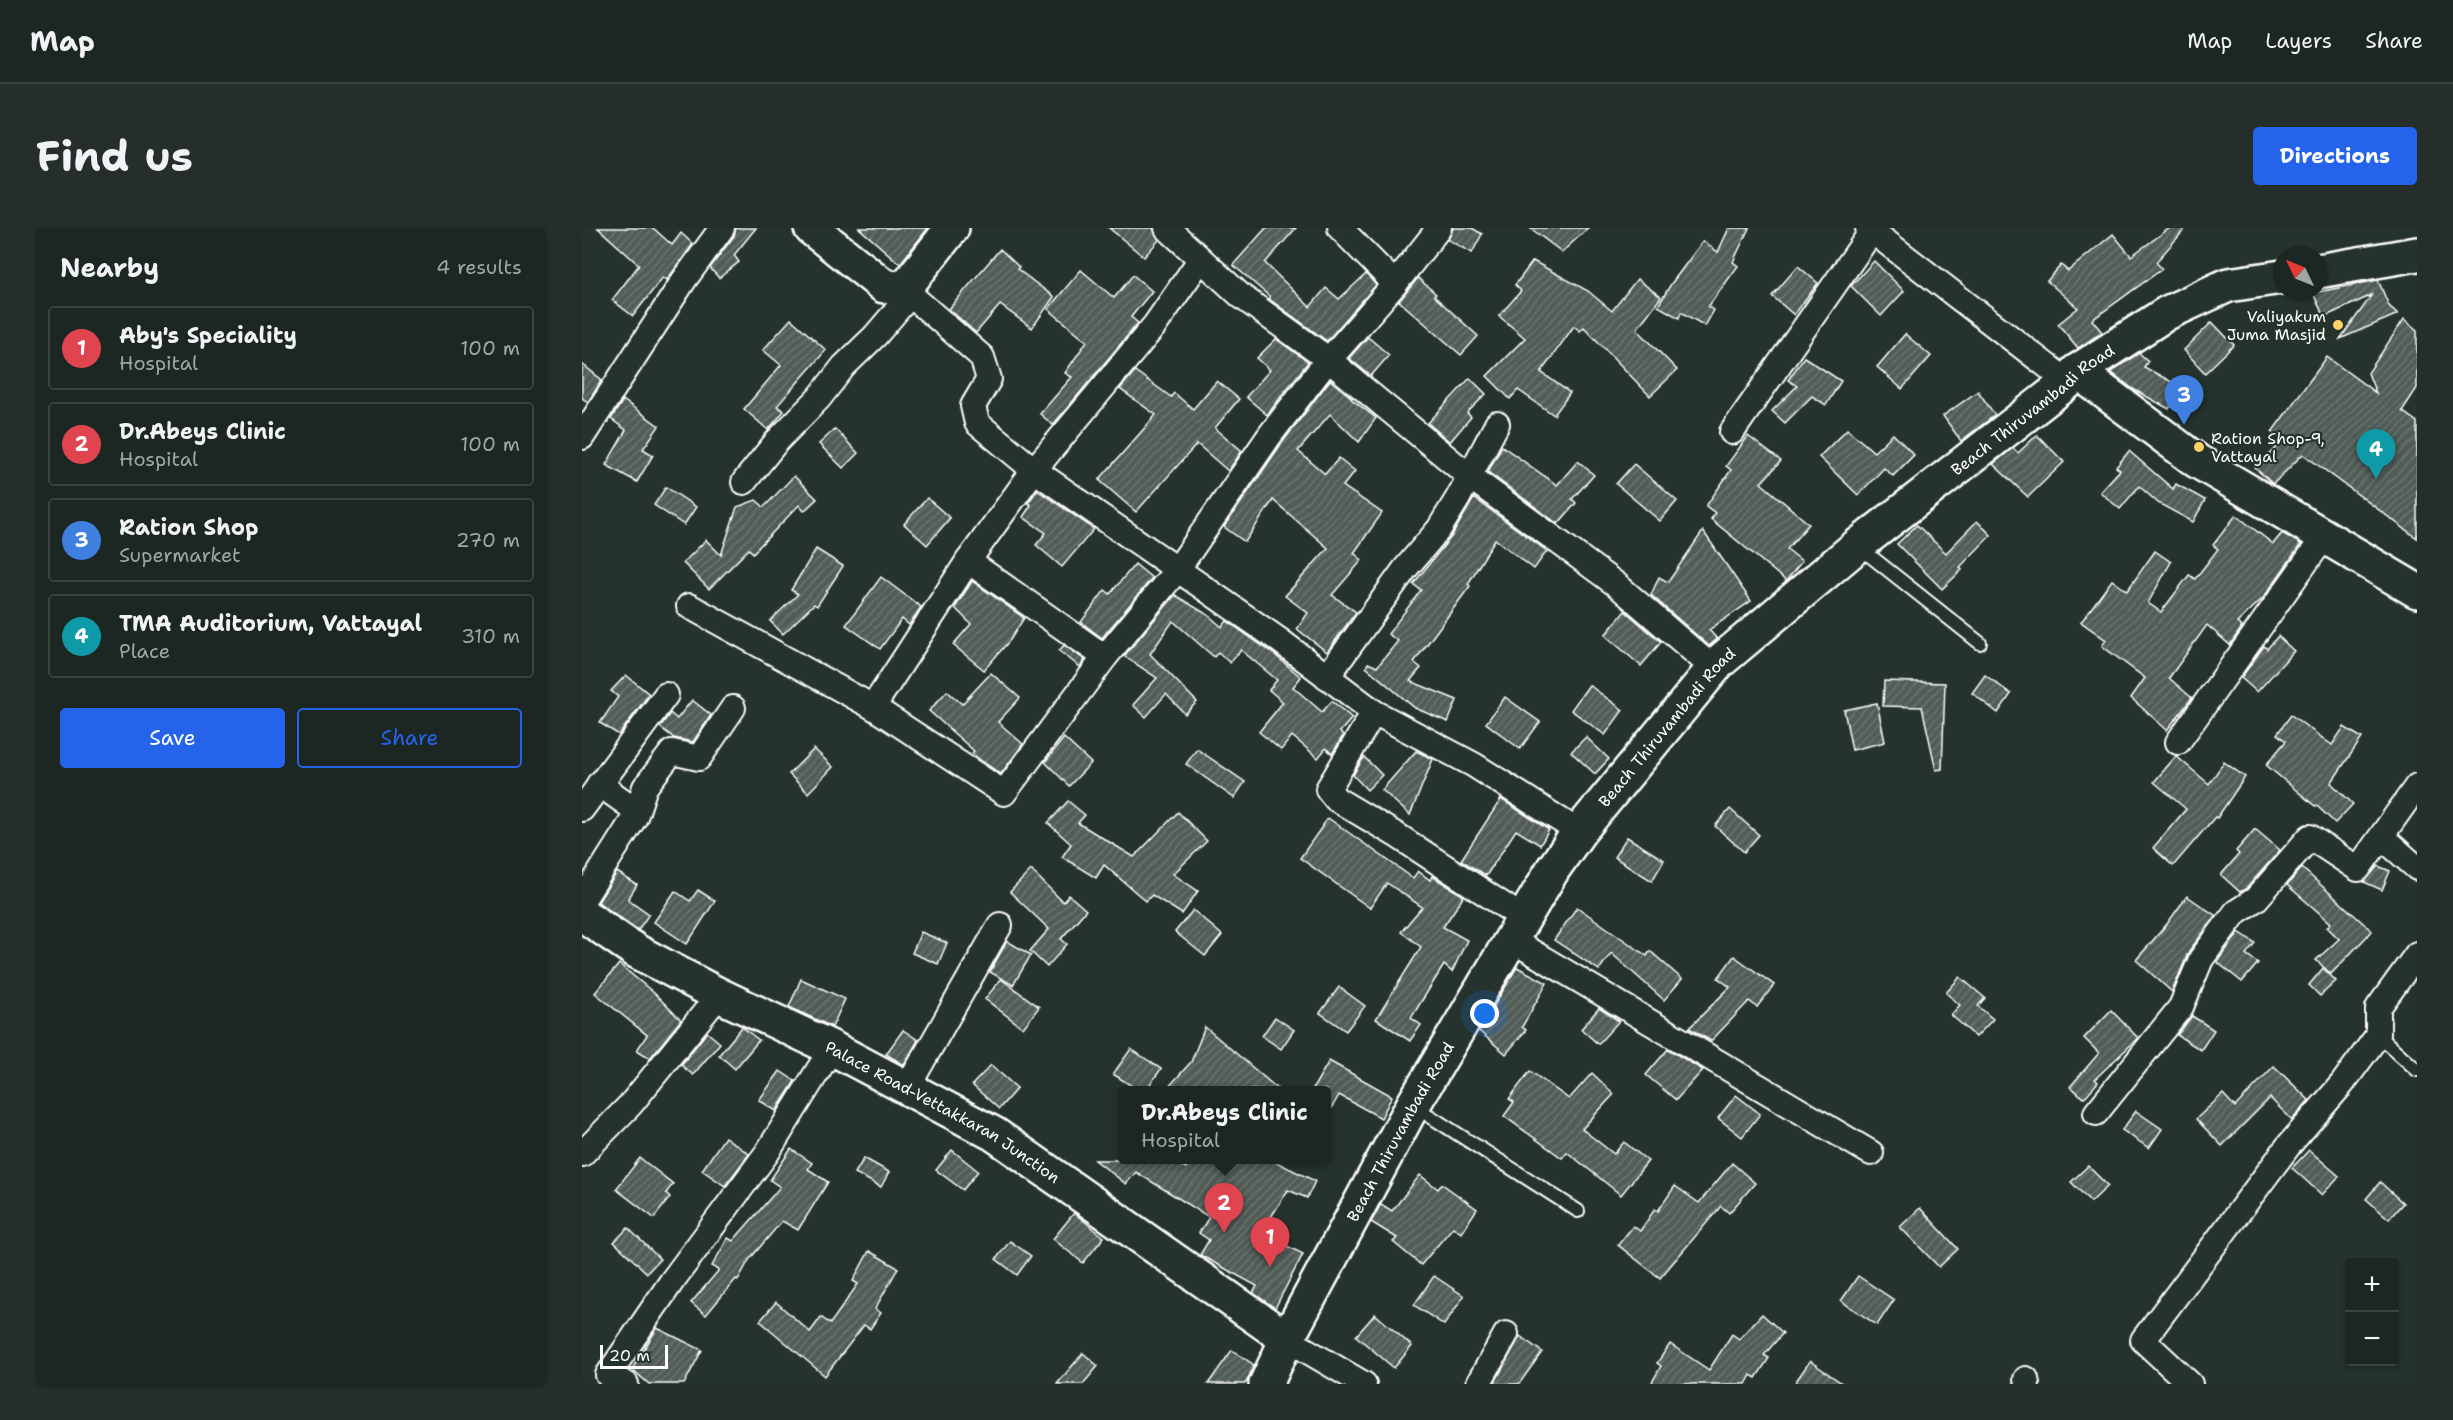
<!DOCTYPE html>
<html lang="en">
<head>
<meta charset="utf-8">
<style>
	body { margin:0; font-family:"Shantell Sans",sans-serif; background:#252e2a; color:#f1f3f6 }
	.controls { position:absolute; right:18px; bottom:18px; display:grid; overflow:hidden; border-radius:6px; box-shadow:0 2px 4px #0004 }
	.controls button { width:54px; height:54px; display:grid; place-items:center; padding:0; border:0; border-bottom:2px solid #3a4340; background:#1c2622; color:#f1f3f6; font:30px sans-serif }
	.compass { position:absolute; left:1691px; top:18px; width:54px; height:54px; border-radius:50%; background:#1c2622; box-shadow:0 2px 4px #0004; rotate:313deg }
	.scale { position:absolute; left:18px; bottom:15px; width:68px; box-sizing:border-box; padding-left:6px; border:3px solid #fff; border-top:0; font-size:16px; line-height:21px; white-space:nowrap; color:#fff; -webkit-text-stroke:4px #26332d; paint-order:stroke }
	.you { position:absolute; left:903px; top:786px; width:21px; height:21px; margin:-15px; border:4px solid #fff; border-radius:50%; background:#1a73e8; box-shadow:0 0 0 9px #1a73e833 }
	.badge { display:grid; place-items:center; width:39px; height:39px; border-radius:50%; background:#2563eb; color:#fff; font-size:20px; font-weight:700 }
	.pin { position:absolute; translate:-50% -50px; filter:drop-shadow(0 2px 3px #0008) }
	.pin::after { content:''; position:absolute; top:32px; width:21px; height:18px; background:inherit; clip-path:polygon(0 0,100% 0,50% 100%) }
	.popup { position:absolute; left:536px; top:858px; width:213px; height:78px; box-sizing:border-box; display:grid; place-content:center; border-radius:6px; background:#1c2622; filter:drop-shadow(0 2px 4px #0005); font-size:20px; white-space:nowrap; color:#a0a5a5 }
	.popup b { font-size:22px; color:#f1f3f6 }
	.popup::after { content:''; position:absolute; left:50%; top:100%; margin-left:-12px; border:12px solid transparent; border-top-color:#1c2622 }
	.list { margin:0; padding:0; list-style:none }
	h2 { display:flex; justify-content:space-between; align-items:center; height:78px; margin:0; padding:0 24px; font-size:26px }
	h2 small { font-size:20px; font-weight:400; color:#a0a5a5 }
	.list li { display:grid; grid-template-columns:39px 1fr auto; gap:18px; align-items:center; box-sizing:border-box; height:84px; margin:0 12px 12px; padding:0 12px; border:2px solid #3a4340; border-radius:6px }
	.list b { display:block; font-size:22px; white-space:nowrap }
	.list p { margin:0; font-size:20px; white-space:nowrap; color:#a0a5a5 }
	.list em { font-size:20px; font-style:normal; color:#a0a5a5 }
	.actions { display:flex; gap:12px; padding:18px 24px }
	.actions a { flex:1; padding:14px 0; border:2px solid #2563eb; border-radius:6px; text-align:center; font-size:21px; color:#2563eb }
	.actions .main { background:#2563eb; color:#fff }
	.map { position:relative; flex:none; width:1835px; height:1156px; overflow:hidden; border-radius:6px }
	header { display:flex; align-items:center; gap:36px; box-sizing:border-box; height:84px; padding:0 30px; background:#1c2622; border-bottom:2px solid #3a4340 }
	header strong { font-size:28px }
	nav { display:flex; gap:33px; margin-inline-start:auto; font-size:21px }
	.intro { display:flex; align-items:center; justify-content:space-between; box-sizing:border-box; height:144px; padding:0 36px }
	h1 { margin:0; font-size:42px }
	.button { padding:15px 27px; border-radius:6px; background:#2563eb; color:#fff; font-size:21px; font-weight:700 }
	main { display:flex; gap:36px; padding:0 36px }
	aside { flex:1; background:#1c2622; border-radius:6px; box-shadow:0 2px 4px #0004 }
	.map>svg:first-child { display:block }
</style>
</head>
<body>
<header>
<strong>Map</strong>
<nav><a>Map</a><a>Layers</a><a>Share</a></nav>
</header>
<div class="intro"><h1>Find us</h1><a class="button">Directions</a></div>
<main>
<aside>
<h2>Nearby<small>4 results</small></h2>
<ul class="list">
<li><span class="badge" style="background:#e0444e">1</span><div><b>Aby's Speciality</b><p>Hospital</p></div><em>100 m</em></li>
<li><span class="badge" style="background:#e0444e">2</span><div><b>Dr.Abeys Clinic</b><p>Hospital</p></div><em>100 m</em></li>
<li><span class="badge" style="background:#3f7fe0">3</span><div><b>Ration Shop</b><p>Supermarket</p></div><em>270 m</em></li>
<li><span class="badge" style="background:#0f9aa8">4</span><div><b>TMA Auditorium, Vattayal</b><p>Place</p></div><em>310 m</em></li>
</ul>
<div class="actions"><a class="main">Save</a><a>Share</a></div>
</aside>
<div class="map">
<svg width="1835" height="1156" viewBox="0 0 1835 1156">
	<defs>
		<pattern id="building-hatch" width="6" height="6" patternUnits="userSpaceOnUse" patternTransform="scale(1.5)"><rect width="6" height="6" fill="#515c57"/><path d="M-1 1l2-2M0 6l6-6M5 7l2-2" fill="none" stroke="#6b7470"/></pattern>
	</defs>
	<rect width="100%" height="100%" fill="#26332d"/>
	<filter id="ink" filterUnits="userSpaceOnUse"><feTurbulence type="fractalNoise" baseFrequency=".0167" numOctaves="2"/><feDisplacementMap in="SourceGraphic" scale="12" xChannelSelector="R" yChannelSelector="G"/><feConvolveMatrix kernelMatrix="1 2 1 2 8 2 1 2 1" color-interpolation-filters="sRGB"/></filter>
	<g filter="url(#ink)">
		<g fill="url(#building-hatch)" stroke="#fff" stroke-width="1.5">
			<polygon points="16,0 71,0 90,17 99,5 111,16 85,52 81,49 51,88 30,72 57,37"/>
			<polygon points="154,0 174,0 152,27 157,34 137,50 128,40 152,8"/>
			<polygon points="277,0 346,0 318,36"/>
			<polygon points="527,0 571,0 577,12 562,29"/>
			<polygon points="684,0 714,0 683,35 728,79 744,60 757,71 784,46 794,57 745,113 687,71 687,68 651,37"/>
			<polygon points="871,0 890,0 900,6 890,25 866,12"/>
			<polygon points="948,0 1006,0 980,24"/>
			<polygon points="1147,0 1167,0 1151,34 1156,38 1126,79 1132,82 1123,98 1099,84 1097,90 1076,78 1089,56 1121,13 1136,24"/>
			<polygon points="1588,0 1604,0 1574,34 1580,41 1510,92 1520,104 1496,120 1476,96 1496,80 1465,53 1479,37 1486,43 1531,6 1549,28"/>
			<polygon points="418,21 437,39 435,41 472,69 450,100 418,77 394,105 367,81"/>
			<polygon points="951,33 1006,63 1030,83 1055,51 1079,69 1055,101 1095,142 1068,168 1002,99 998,103 992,98 959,144 988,165 972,187 936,162 928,171 905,148 943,110 917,88 939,63 933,57"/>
			<polygon points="1292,33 1322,63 1299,88 1269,58"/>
			<polygon points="1216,38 1236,55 1212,87 1190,68"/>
			<polygon points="499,42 532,70 551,47 570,63 549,89 556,95 471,197 458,186 490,149 483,145 505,113 466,81"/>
			<polygon points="836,50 854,66 852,68 896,108 879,127 817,73"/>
			<polygon points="1796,52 1807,78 1816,86 1758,111 1790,67 1742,89 1731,65"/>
			<polygon points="209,91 244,122 195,178 202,183 186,202 162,181 199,137 181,122"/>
			<polygon points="1822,91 1835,102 1835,160 1820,183 1835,194 1835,310 1721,226 1691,256 1673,240 1702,212 1690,204 1745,129 1794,165 1786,145"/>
			<polygon points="1630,94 1652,117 1623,145 1602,122"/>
			<polygon points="1323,106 1349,128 1320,161 1295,139"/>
			<polygon points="786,109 807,127 789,148 767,130"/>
			<polygon points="694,111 726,134 685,187 664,169 688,142 675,130"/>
			<polygon points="1557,125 1566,133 1562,139 1599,159 1587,181 1551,161 1529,144"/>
			<polygon points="1222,129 1259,153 1244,177 1230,168 1203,195 1190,183 1215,158 1206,152"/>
			<polygon points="0,136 20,152 6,174 0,170"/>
			<polygon points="553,143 589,169 592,165 611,181 635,153 657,171 633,200 660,223 646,243 615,216 554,284 517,252 574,187 538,161"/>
			<polygon points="888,150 904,166 885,185 889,189 868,214 846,195"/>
			<polygon points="748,152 770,170 769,171 794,190 777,214 748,186 716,223 743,246 757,230 773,243 761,258 800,285 772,325 780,332 750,367 774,384 745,424 715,401 726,385 703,368 746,320 691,272 663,314 642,299 700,215"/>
			<polygon points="1396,163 1413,187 1379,213 1361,188"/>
			<polygon points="41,172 77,198 61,221 71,227 55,254 24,237 44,202 29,191"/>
			<polygon points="253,201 276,225 261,240 237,216"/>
			<polygon points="1265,201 1292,224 1311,206 1332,227 1311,248 1302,240 1276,267 1237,229"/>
			<polygon points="1455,207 1482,234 1446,269 1411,236 1431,220 1436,225"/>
			<polygon points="1166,208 1199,233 1179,255 1227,296 1205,321 1220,333 1204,353 1129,291 1133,285 1124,278 1149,242 1144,238"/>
			<polygon points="920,218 975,257 996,233 1012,247 990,271 994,275 976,296 906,244"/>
			<polygon points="1547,223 1591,261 1594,256 1623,272 1611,294 1576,275 1557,258 1538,281 1518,264 1538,242 1534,239"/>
			<polygon points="1052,236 1095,273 1078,293 1034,256"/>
			<polygon points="212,248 235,271 222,283 217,277 171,325 167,321 127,361 101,335 124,312 139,327 155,279 174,272 182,279"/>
			<polygon points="84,259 114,279 102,297 72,277"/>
			<polygon points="455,262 512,301 480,339 454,317 464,305 441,289 449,277 446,275"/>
			<polygon points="345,270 368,290 345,317 322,296"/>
			<polygon points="892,270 965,323 952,341 913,311 886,356 888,358 832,434 839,440 828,453 875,472 866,494 833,480 784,439 786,435 795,439 816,413 806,406 839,362 831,356 869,309"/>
			<polygon points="1654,287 1691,316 1700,305 1719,316 1682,369 1655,395 1660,399 1648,417 1625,397 1587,450 1610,470 1585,502 1549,470 1563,450 1520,418 1524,412 1499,394 1530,352 1545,363 1573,323 1589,334 1566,375 1579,384 1607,347 1613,351 1636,321 1631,317"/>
			<polygon points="1395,293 1409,307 1378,339 1380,342 1360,361 1315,316 1335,297 1364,325"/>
			<polygon points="1121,303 1169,373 1127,402 1135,411 1127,418 1069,367 1077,349 1086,354"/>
			<polygon points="234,321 261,338 235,378 232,376 201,406 188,393 216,366 209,362"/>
			<polygon points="553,336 570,350 520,410 499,394 523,362 528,366"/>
			<polygon points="299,349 339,379 327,397 320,391 298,421 264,397"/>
			<polygon points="390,353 442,390 428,412 402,442 371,417 389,396 373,380"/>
			<polygon points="593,367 626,387 640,399 645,393 693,427 719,449 711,459 740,484 750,473 770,490 758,504 761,508 750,526 744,520 736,530 710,508 699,522 677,504 701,474 687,462 695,452 659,422 648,435 636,424 632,429 591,393 568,426 615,474 603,486 584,466 564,489 551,477 575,450 542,428"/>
			<polygon points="1043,383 1079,414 1059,438 1023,407"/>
			<polygon points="1696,408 1712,423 1675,464 1659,450 1682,418 1685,421"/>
			<polygon points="482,417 503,432 498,439 477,423"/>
			<polygon points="409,445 438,470 416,494 441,516 419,546 397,531 390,525 392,523 347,483 365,463 380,476"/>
			<polygon points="44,447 67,466 37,507 18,495 36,469 29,463"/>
			<polygon points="1403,447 1429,466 1416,485 1390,465"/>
			<polygon points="1302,453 1363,455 1360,541 1354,542 1340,479 1301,478"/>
			<polygon points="1007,457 1041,482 1023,507 989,482"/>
			<polygon points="923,469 958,494 938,521 904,495"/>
			<polygon points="110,472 129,487 111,514 92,510 78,499 88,485 95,491"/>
			<polygon points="1295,475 1303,514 1270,522 1262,482"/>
			<polygon points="1709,487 1750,517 1762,499 1780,510 1749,555 1771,576 1753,595 1734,577 1733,578 1684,537 1704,513 1695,506"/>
			<polygon points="1004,509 1027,531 1013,546 989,524"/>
			<polygon points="482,510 509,535 487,558 463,534"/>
			<polygon points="232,521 251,539 226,565 207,546"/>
			<polygon points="615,521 663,554 652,570 604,536"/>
			<polygon points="834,523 851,531 828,587 800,562"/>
			<polygon points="1594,528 1627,556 1642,534 1663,549 1635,590 1633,589 1591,638 1571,620 1604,581 1572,554"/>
			<polygon points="782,529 800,547 785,562 771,547"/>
			<polygon points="919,571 967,602 958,617 934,602 904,648 879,632"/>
			<polygon points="486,573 503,587 496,595 552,629 596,584 625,613 591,646 616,663 600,686 570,667 564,673 522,637 514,650 480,629 489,616 466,595"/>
			<polygon points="1148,581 1177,607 1162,624 1133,598"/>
			<polygon points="746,590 831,650 836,643 848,652 850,648 882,668 861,699 885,712 870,744 862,737 829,790 839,797 828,813 794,791 839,719 819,704 840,679 805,655 788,680 718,630"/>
			<polygon points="1673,601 1698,622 1665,660 1658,664 1639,647 1657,626 1654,623"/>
			<polygon points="1045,609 1082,632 1070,653 1032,629"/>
			<polygon points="1796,638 1808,643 1800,662 1782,654"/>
			<polygon points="1720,640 1790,703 1749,746 1734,732 1757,711 1745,699 1749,695 1705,657"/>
			<polygon points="449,642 481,674 487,667 504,682 479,711 485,716 465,739 448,723 467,701 428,664"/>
			<polygon points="35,644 55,657 46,671 67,686 56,702 16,674"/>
			<polygon points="116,662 133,673 105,716 72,694 93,663 108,673"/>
			<polygon points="1605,668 1634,688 1607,723 1590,764 1554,732 1585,696"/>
			<polygon points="995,679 1065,728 1068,723 1100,751 1082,772 1029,725 1017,742 972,712"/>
			<polygon points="611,682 640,707 623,728 593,704"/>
			<polygon points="339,704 365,715 356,736 330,725"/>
			<polygon points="1657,704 1673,715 1664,726 1676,735 1660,754 1635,734"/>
			<polygon points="425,713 449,727 431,757 408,744"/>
			<polygon points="1152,728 1192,757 1175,779 1167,773 1129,813 1107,800 1148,759 1136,750"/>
			<polygon points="37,736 72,765 99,792 68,830 55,822 65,807 13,765"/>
			<polygon points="935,739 965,755 940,799 944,802 924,826 897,803"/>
			<polygon points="1741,740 1754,753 1738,768 1727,757"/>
			<polygon points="1378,749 1403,770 1396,778 1411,791 1394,809 1369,787 1378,777 1364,765"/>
			<polygon points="219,751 263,771 250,799 207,779"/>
			<polygon points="419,751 457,779 441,800 403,771"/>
			<polygon points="757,759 783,778 764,803 738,785"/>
			<polygon points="1017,780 1037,793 1016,816 999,801"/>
			<polygon points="1529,782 1556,810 1513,851 1516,854 1502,870 1488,859 1517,825 1502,810"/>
			<polygon points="1610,788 1632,802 1619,822 1595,807"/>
			<polygon points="693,789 712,802 699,821 680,808"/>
			<polygon points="160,799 177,812 153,841 137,827"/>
			<polygon points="623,799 697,862 584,862 609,834"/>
			<polygon points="321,802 336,812 322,837 304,826"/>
			<polygon points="125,804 138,815 111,847 99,837"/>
			<polygon points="549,821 579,841 564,862 556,862 531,846"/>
			<polygon points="1086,821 1121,842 1094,872 1064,847"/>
			<polygon points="747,833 810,868 799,890 757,867 744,890 744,862 730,862"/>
			<polygon points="409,837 435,860 417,881 390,857"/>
			<polygon points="1692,838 1727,872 1710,892 1688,870 1640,918 1614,891 1641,866 1653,879"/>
			<polygon points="198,843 213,853 194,883 177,872"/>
			<polygon points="948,843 987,871 1010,845 1032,866 1000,901 1032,926 1042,914 1066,933 1039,967 985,924 980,930 922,888 932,874 927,871"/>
			<polygon points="1154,867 1178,886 1160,909 1136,890"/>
			<polygon points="1554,883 1580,901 1567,920 1540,902"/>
			<polygon points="143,909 167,926 143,958 120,942"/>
			<polygon points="209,921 230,935 226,941 246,954 216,1002 200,993 167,1032 156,1052 154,1051 124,1087 109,1075 137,1042 130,1038 146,1010 151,1013 198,959 188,952"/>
			<polygon points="370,922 396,943 381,962 354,942"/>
			<polygon points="1727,922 1757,948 1740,967 1710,940"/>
			<polygon points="58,930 91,956 84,965 88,969 72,990 34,961"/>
			<polygon points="282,930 307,944 299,959 273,945"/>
			<polygon points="513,932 589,932 604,940 610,932 690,932 733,953 725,970 706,962 679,1005 721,1026 693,1080 671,1065 675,1058 618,1027 627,1012 617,1005 627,989 554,944 544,956"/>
			<polygon points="1150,935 1173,955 1147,985 1139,978 1078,1050 1036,1017 1051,998 1058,1003 1073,981 1076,983 1093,958 1117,975"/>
			<polygon points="1506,938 1526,958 1509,974 1489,954"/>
			<polygon points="838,947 856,961 860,956 895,981 879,1005 871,999 839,1037 811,1014 815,1010 789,994 799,976 810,983"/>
			<polygon points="1798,954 1821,975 1807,991 1784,971"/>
			<polygon points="1338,980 1376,1021 1357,1039 1318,999"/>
			<polygon points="492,985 522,1009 501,1035 471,1011"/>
			<polygon points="46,1000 78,1031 65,1045 32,1014"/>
			<polygon points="428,1013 449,1028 435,1047 414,1031"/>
			<polygon points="287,1023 316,1040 293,1081 299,1085 288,1101 282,1097 243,1148 178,1093 194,1074 228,1104 239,1089 248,1096 276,1056 271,1053"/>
			<polygon points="852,1048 882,1068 862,1097 832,1077"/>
			<polygon points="1276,1048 1312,1072 1295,1097 1259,1073"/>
			<polygon points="793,1086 830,1118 812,1140 774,1108"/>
			<polygon points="1180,1086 1201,1105 1182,1127 1187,1130 1174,1150 1169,1147 1164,1156 1069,1156 1079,1138 1075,1135 1088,1116 1127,1142 1150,1106 1157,1111"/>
			<polygon points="75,1100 120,1122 102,1156 67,1156 50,1141"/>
			<polygon points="938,1108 960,1124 937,1156 912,1156"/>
			<polygon points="650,1122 672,1137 666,1151 663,1156 626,1156"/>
			<polygon points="501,1125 516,1138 501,1156 475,1156"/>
			<polygon points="1228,1133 1261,1156 1212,1156"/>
		</g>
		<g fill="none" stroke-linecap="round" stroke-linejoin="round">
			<g stroke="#fff" stroke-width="16">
				<g id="lane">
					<polyline points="1277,319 1398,415"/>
					<polyline points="1796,807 1835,842"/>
					<polyline points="832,878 996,983"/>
				</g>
			</g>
			<g stroke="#fff" stroke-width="28">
				<g id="street">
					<polyline points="585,0 659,68 747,132 887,248 1035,357 1131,440"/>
					<polyline points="758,0 813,56"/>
					<polyline points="1286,0 1486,154"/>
					<polyline points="322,61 400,129 407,151 391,178 395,195 452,242 697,412 792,484 892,537 997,604"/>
					<polyline points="1150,204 1290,3"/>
					<polyline points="0,209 102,52 140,0"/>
					<polyline points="162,254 195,213 237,170 262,138 293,108 328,67"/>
					<polyline points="386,333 523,429"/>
					<polyline points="107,378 291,479 422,565 523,429 595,342 688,207 738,142 813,56 857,0"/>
					<polyline points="745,449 823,341 857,301 876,270 915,196"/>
					<polyline points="291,479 386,333 452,242 573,97 618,32"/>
					<polyline points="792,484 746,561 754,571 816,608 941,690"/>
					<polyline points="1596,514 1742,309"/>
					<polyline points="17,556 55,583"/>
					<polyline points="0,581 84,467"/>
					<polyline points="1800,609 1835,640"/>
					<polyline points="0,673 53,589 63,559 90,524 117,530 151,480"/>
					<polyline points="928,711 1289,925"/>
					<polyline points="325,860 418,697"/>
					<polyline points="1514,885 1599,779 1619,731 1654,684 1674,671 1728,609 1776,641 1835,558"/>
					<polyline points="0,926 49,876 137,767"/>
					<polyline points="705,1111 782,1156"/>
					<polyline points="1444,1151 1445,1156"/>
					<polyline points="44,1156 26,1147 90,1053 185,925 250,820"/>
					<polyline points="896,1156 924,1106"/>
					<polyline points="1608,1156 1561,1112 1707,917 1760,856 1796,807 1796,780 1835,726"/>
				</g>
			</g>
			<g stroke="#fff" stroke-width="38">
				<g id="secondary">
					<polyline points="229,0 302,58 322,61 370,0"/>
					<polyline points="1736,43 1835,26"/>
					<polyline points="1495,143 1615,233 1835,363"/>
					<path id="s1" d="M0 686 54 723 137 767 250 820 412 906 705 1111"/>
					<path id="s2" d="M684 1156 705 1111 831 877 971 641 997 604 1137 434 1275 318 1486 154 1495 143 1585 85 1646 57 1700 49"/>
				</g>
			</g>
			<use href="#lane" stroke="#26332d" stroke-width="12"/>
			<use href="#street" stroke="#26332d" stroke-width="24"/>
			<use href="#secondary" stroke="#26332d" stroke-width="33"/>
		</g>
	</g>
	<g fill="#ffd166" stroke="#26332d" stroke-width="2">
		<circle cx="1756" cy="97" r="6"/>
		<circle cx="1617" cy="219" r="6"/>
	</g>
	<g text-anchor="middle" stroke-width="4.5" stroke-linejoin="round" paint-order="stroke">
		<g font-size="16" fill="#fff" stroke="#26332d" text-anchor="end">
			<text x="1744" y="94">Valiyakum<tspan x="1744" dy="18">Juma Masjid</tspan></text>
			<text x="1629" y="216" text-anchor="start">Ration Shop-9,<tspan x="1629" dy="18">Vattayal</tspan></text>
		</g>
		<g font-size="16" fill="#fff" stroke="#26332d">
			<text dy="6" stroke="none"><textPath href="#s2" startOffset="1258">Beach Thiruvambadi Road</textPath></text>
			<text dy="6" stroke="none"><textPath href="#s2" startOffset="772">Beach Thiruvambadi Road</textPath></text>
			<text dy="6" stroke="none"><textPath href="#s1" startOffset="412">Palace Road-Vettakkaran Junction</textPath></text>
			<text dy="6" stroke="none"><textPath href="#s2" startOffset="286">Beach Thiruvambadi Road</textPath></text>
		</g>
	</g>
</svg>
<div class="controls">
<button>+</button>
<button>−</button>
</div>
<svg class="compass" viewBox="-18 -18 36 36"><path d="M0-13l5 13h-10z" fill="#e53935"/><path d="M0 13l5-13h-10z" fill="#a0a5a5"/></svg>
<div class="scale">20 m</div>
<div class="you"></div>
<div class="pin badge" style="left:688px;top:1039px;background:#e0444e">1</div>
<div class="pin badge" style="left:642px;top:1005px;background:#e0444e">2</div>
<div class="popup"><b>Dr.Abeys Clinic</b>Hospital</div>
<div class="pin badge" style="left:1602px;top:197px;background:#3f7fe0">3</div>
<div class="pin badge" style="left:1794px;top:251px;background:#0f9aa8">4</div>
</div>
</main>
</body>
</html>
